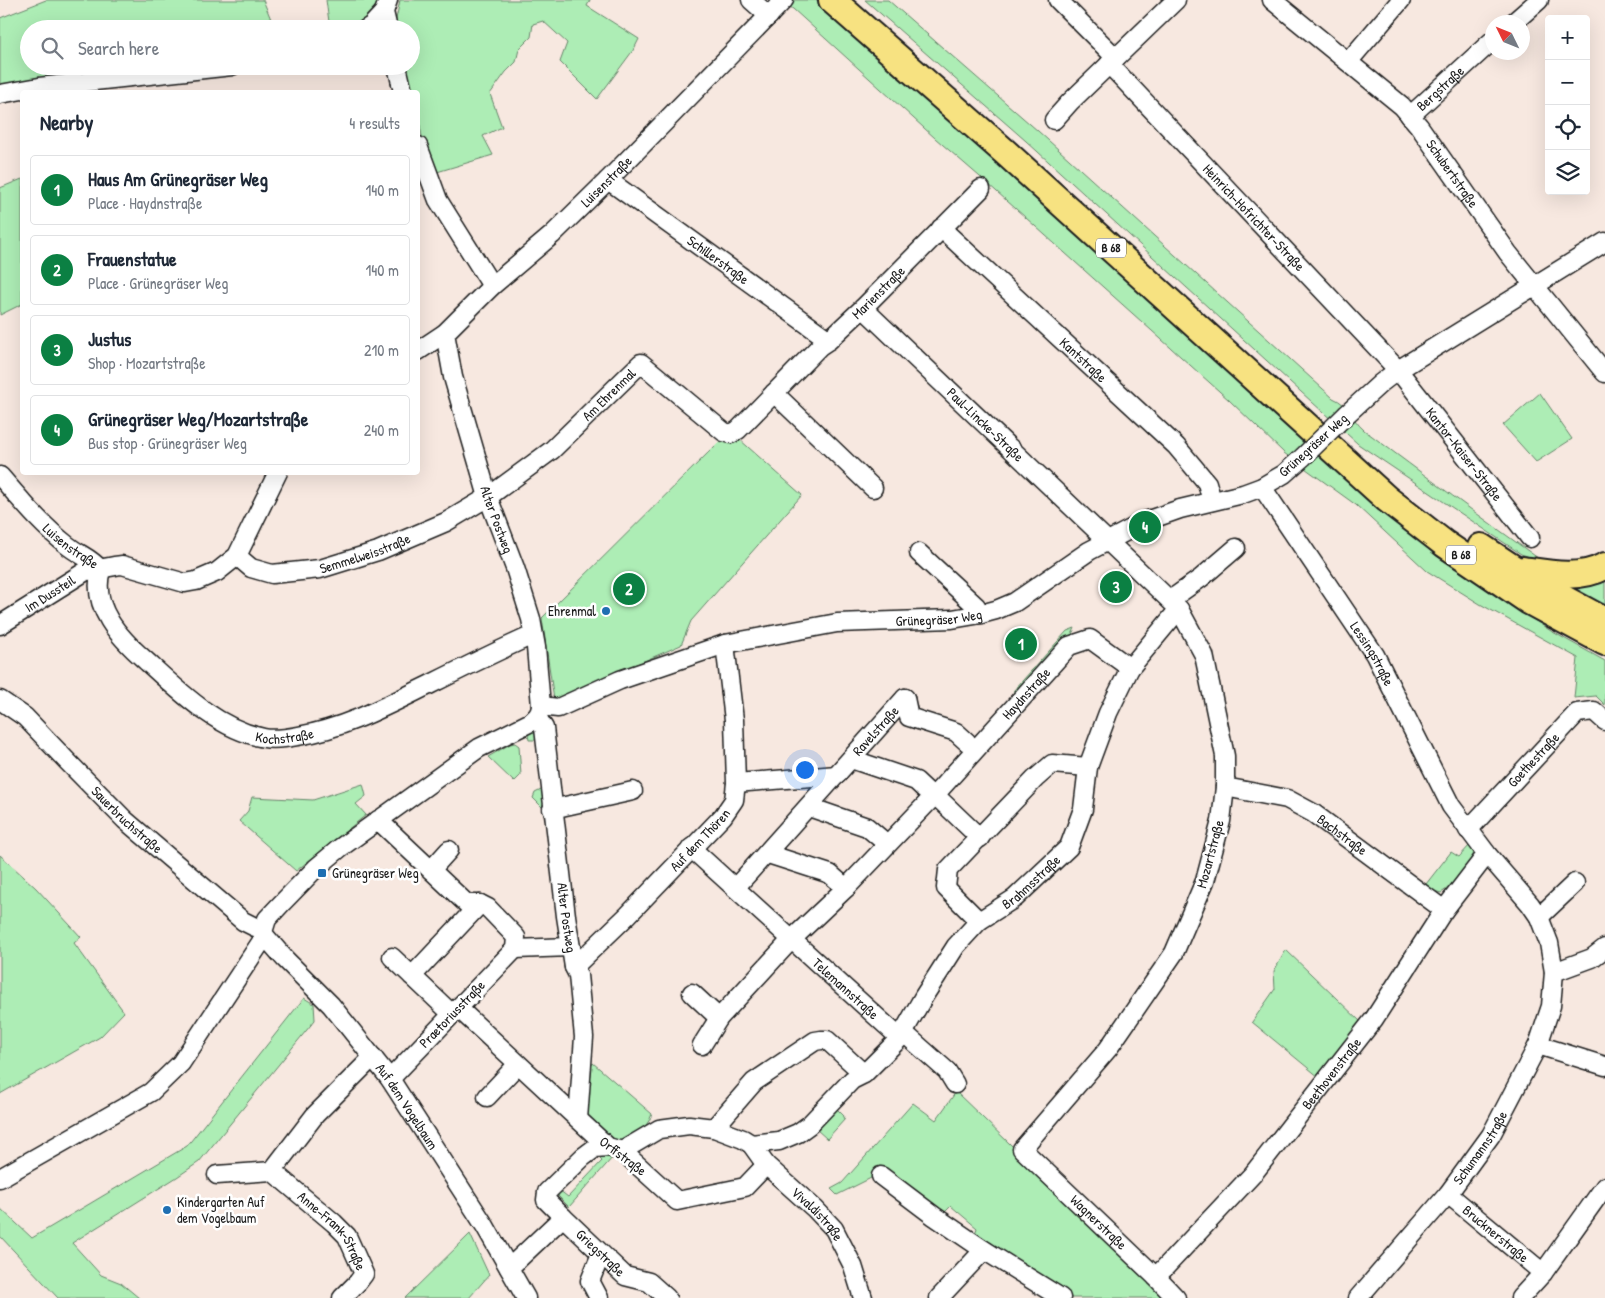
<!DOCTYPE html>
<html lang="en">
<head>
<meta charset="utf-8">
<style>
	body { margin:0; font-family:"Patrick Hand",sans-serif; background:#f6f6f7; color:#1f2937 }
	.controls { position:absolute; right:15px; top:15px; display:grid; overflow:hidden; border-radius:5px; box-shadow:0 5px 20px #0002 }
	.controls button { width:45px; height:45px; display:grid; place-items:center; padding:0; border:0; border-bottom:1px solid #e0e1e3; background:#fff; color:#1f2937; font:25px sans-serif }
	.compass { position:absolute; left:1485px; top:15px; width:45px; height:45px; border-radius:50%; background:#fff; box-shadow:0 5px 20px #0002; rotate:313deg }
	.you { position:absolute; left:804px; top:769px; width:18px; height:18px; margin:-12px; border:4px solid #fff; border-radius:50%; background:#1a73e8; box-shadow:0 0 0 8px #1a73e833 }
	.badge { display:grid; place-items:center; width:32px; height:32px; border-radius:50%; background:#0b8043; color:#fff; font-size:16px; font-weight:700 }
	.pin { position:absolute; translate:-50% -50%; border:2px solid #fff; box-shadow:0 1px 5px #0006 }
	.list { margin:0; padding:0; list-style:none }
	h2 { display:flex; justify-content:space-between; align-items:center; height:65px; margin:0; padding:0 20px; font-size:21px }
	h2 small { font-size:16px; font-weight:400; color:#747a83 }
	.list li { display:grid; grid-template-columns:32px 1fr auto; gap:15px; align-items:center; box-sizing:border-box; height:70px; margin:0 10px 10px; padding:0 10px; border:1px solid #e0e1e3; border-radius:5px }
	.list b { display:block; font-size:19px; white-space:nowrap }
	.list p { margin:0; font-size:16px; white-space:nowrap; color:#747a83 }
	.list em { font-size:16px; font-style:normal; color:#747a83 }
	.icon { flex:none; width:28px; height:28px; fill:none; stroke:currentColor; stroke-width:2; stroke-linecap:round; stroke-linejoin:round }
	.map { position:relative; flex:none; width:1605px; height:1298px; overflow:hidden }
	.search { position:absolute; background:#fff; box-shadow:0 5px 20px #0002; left:20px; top:20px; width:400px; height:55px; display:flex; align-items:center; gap:12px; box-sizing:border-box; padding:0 18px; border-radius:28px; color:#747a83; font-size:19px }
	.panel { position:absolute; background:#fff; box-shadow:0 5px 20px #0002; left:20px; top:90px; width:400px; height:385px; border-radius:5px }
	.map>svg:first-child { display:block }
</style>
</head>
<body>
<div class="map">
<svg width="1605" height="1298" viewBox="0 0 1605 1298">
	<rect width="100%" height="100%" fill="#f7e8e0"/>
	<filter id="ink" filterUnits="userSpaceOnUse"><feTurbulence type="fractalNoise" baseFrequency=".02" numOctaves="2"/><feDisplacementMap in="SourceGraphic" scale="10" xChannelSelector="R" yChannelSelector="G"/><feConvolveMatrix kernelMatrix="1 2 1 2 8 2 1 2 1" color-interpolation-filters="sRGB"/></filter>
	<g filter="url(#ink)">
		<g fill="#adedb5" stroke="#648468">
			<polygon points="46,0 263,0 275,29 29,29 29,66 163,66 0,88 0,18"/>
			<polygon points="326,0 384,0 367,22 346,29 330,29"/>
			<path d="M400 0H590L587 6 639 39 634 49 597 99 560 62 567 43 543 21 533 24 531 37 519 49 516 62 506 72 490 94 502 127 483 136 493 155 437 172C421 150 418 119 418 92H411L403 66H411V29H394Z"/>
			<polygon points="779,0 821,0 1435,555 1551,631 1605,661 1605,705 1596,696 1574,698 1578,658 1480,604 1427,571 1356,505 1284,453 1229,400 987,183 935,138 793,9"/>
			<path d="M865 0H888L1038 131 1333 398C1350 405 1351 419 1364 430 1423 474 1482 518 1542 561L1521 554 1358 444 1026 141Z"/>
			<polygon points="22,179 22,304 0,315 0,188"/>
			<polygon points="1540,393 1572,439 1536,462 1503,425"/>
			<polygon points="724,437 739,439 802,495 691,621 681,645 554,700 542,618"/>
			<polygon points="1605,571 1605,610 1559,581"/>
			<polygon points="1075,628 1069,641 1013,695 1014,690 1067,631"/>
			<polygon points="532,729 536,729 548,813 533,798 535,793 543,789 537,740 529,740 528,735"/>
			<polygon points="515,743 519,746 521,775 514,782 488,757 510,744"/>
			<polygon points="363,784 366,796 356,804 366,815 296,871 239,821 248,811 252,797 313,800"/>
			<path d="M1470 845 1474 853C1467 867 1455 885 1441 893L1434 891 1426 884 1451 852 1459 857Z"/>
			<polygon points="0,855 36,888 81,937 74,943 124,1012 100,1037 0,1094"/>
			<polygon points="1286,950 1361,1022 1319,1077 1252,1022 1275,989 1274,971"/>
			<polygon points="304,998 314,1004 315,1020 199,1162 177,1177 72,1243 101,1275 121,1283 139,1298 58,1298 0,1236 0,1208 32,1238 187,1146"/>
			<path d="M593 1063 652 1114C647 1130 632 1137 617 1142L586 1114 591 1066Z"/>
			<polygon points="956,1092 1143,1272 1167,1298 1063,1298 974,1236 977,1228 951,1206 943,1214 877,1175 837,1195 831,1189 842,1183 913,1103 936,1120"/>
			<polygon points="834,1106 844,1116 843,1118 845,1119 827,1139 816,1129"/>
			<polygon points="599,1151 613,1157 569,1207 558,1196 559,1190 568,1197 602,1161 594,1153"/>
			<polygon points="470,1234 489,1275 469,1298 405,1298"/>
		</g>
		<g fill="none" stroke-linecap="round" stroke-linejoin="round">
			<g stroke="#1c1c1c" stroke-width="21">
				<g id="minor">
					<polyline points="388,0 384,12 388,29"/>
					<polyline points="751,0 769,16"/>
					<polyline points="1058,0 1116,58"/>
					<path id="s1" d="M1272 0 1402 106 1419 126 1508 253 1605 373"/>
					<polyline points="1514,22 1539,0"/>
					<polyline points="366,29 371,26 384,12"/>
					<polyline points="1348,62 1401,0"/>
					<path id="s2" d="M1109 64 1398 370 1530 538"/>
					<polyline points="397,66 403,92"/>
					<polyline points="0,94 39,87 232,66"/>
					<path id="s3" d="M1410 116 1492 41"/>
					<polyline points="1054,120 1070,102 1176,0"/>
					<polyline points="418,146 438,200 492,286"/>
					<path id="s4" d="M608 180 829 340"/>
					<path id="s5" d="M941 228 1176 446 1207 483 1212 501"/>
					<path id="s6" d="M863 308 1179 609 1204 655 1225 756V787L1221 821 1205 881 1174 953 1108 1049 1022 1149 1156 1277 1176 1298"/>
					<path id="s7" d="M445 333 453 377 488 497 515 568 531 619 536 647 541 706C540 714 537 717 531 722L479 748 340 848 316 868 281 904 267 919 263 932 265 936 285 959 331 1005 390 1079 485 1226 526 1298"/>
					<path id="s8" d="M418 351 445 333 492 286 552 235 608 180 784 0"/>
					<polyline points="774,393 873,488"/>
					<polyline points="1347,414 1381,383 1398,370 1605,242"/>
					<path id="s9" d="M0 476C21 500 42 526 67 545 79 555 90 557 101 570"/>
					<path id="s10" d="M1262 487 1375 655 1451 806 1487 854 1530 904 1539 917 1549 943 1554 972"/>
					<polyline points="919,553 976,606 981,614"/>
					<path id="s11" d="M237 556 251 568 272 574 320 569 378 551 446 522 488 497 552 450 641 363 724 432 731 434 738 430 820 346 829 340 863 308 981 189"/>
					<path id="s12" d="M101 570C90 607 120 638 145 660 179 691 217 729 264 738 275 740 287 738 298 736 346 728 388 705 431 684 465 667 499 650 533 635"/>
					<polyline points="1170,600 1201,578 1236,548"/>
					<path id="s13" d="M0 625 86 571C99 570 110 566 122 565L185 583 196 581 217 572 237 556 278 472"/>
					<polyline points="905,698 909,717 956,732 967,742"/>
					<path id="s14" d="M0 700 25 717 67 761 125 820 243 921 255 927 263 928"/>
					<path id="s15" d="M541 706 558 708 620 680 725 644 837 623 952 619 981 614 996 610 1015 602 1089 551 1146 521 1180 509 1243 494 1262 487 1284 474 1303 457"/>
					<path id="s16" d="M537 717 544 728 566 916 574 967 578 975 584 1037 578 1119"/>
					<polyline points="851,759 916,781 933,797"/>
					<polyline points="736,783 837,775"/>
					<path id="s17" d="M1225 787 1287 799 1313 813 1444 910"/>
					<polyline points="935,795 980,838"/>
					<polyline points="809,807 867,827 887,844"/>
					<polyline points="552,809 633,791"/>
					<polyline points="378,820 467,904 480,904 488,908 516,937 515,949 390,1079"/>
					<path id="s18" d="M1468 830 1577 713 1594 711 1605 721"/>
					<path id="s19" d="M691 848 900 1038"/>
					<polyline points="768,854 830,874 846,888"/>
					<polyline points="431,870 449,850"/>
					<path id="s20" d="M735 888 905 698"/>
					<polyline points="1539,917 1575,883"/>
					<polyline points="979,921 946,888 948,870 1035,779 1052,764 1088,767"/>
					<polyline points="515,949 571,947"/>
					<polyline points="392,957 452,1014"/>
					<path id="s21" d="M574 967 628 915 723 816 734 800 736 783 734 720 725 644"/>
					<polyline points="412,976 480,904"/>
					<polyline points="692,993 719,1018"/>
					<polyline points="458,1008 608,1147 622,1151 677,1201 745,1187 766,1165"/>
					<polyline points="903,1032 947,1071 955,1084"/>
					<path id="s22" d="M702 1045 719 1018 791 940 846 888 933 797 1069 646 1090 639 1130 668"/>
					<polyline points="1538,1045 1605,1066"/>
					<polyline points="487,1097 518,1064"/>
					<polyline points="714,1128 754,1082 815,1041 821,1040 827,1040 864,1074"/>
					<path id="s23" d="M751 1144 779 1141 798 1133 809 1125 852 1080 864 1074 900 1038 924 996 956 946 979 921 1015 898 1069 847 1083 809 1088 767 1108 713 1130 668 1179 609"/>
					<path id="s24" d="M622 1151 659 1129 689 1125 714 1128 743 1139 751 1144 766 1165 815 1209 834 1229 853 1266 863 1298"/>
					<path id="s25" d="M272 1171 334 1223 347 1236 364 1274 358 1282 342 1298"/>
					<polyline points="217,1175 272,1171 315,1115 373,1057"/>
					<polyline points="881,1176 934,1216 984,1250 1061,1298"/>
					<polyline points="0,1178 151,1092 181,1063 265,936"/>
					<path id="s26" d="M1448 1194 1543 1273"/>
					<path id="s27" d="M563 1217 625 1276 649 1282 667 1298"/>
					<polyline points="509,1268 563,1217 546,1200 547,1192 583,1157 595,1148 608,1147"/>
					<path id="s28" d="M1156 1277 1253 1174 1374 1019 1444 910 1487 854"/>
					<polyline points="599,1298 590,1281 601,1254"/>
					<polyline points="939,1298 984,1250"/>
					<path id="s29" d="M1358 1298 1448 1194 1491 1135 1538 1045 1551 1006 1554 972 1592 958 1605 948"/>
					<polyline points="1520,1298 1543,1273 1605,1186"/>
				</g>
			</g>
			<g stroke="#1c1c1c" stroke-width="30">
				<g id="highway">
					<polyline points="832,0 1005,152 1387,499 1445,544 1529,601 1605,642"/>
					<polyline points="1481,547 1540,586 1605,621"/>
					<path d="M1523 570C1550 574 1580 580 1605 566"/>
				</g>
			</g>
			<use href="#minor" stroke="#fff" stroke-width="18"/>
			<use href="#highway" stroke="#f7e281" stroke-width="26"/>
			<g stroke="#1c1c1c" stroke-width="21" stroke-linecap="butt">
				<polyline id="minor-bridge" points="1303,457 1347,414"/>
			</g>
			<use href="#minor-bridge" stroke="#fff" stroke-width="18"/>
		</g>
	</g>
	<g fill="#1f6fb2" stroke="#fff" stroke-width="2">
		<circle cx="606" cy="611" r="5"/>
		<rect x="317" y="868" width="10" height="10" rx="2.5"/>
		<circle cx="167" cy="1210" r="5"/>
	</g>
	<g text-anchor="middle" stroke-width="5" stroke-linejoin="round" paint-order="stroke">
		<g fill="#fff" stroke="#606060" stroke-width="1">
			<rect x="1096" y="238.5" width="30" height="19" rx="4"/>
			<rect x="1446" y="545.5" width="30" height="19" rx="4"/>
		</g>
		<g font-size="12" font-weight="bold" fill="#1c1c1c">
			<text x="1111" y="252">B 68</text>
			<text x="1461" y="559">B 68</text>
		</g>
		<g font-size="14" fill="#1c1c1c" stroke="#fff">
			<text dy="5" stroke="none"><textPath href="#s3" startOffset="41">Bergstraße</textPath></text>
			<text dy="5" stroke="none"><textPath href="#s1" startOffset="252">Schubertstraße</textPath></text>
			<text dy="5" stroke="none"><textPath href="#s8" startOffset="254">Luisenstraße</textPath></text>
			<text dy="5" stroke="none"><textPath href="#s2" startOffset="211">Heinrich-Hofrichter-Straße</textPath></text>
			<text dy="5" stroke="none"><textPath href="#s4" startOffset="136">Schillerstraße</textPath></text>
			<text dy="5" stroke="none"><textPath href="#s11" startOffset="796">Marienstraße</textPath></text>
			<text dy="5" stroke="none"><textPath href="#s5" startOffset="194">Kantstraße</textPath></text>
			<text dy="5" stroke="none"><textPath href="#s11" startOffset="431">Am Ehrenmal</textPath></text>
			<text dy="5" stroke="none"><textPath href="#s6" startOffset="169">Paul-Lincke-Straße</textPath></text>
			<text transform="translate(1313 445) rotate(-42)" y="5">Grünegräser Weg</text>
			<text dy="5" stroke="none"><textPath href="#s2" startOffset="528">Kantor-Kaiser-Straße</textPath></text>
			<text dy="5" stroke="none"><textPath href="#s7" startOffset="194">Alter Postweg</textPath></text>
			<text dy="5" stroke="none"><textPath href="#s9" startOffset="100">Luisenstraße</textPath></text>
			<text dy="5" stroke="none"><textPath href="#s11" startOffset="136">Semmelweisstraße</textPath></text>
			<text dy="5" stroke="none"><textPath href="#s13" startOffset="59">Im Dussteil</textPath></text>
			<text dy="5" stroke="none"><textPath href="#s15" startOffset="412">Grünegräser Weg</textPath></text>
			<text dy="5" stroke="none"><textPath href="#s10" startOffset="200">Lessingstraße</textPath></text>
			<text dy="5" stroke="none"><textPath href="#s22" startOffset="479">Haydnstraße</textPath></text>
			<text dy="5" stroke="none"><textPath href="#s20" startOffset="211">Ravelstraße</textPath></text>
			<text dy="5" stroke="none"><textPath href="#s12" startOffset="271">Kochstraße</textPath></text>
			<text dy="5" stroke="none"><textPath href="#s18" startOffset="96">Goethestraße</textPath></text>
			<text dy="5" stroke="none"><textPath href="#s14" startOffset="175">Sauerbruchstraße</textPath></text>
			<text dy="5" stroke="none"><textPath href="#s17" startOffset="129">Bachstraße</textPath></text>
			<text dy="5" stroke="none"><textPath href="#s21" startOffset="179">Auf dem Thören</textPath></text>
			<text transform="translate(1210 854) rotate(-75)" y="5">Mozartstraße</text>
			<text dy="5" stroke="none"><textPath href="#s23" startOffset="396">Brahmsstraße</textPath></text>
			<text dy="5" stroke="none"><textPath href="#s16" startOffset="204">Alter Postweg</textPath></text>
			<text dy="5" stroke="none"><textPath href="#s19" startOffset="209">Telemannstraße</textPath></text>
			<text transform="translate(452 1014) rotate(-46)" y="5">Praetoriusstraße</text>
			<text dy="5" stroke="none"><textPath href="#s28" startOffset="269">Beethovenstraße</textPath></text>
			<text dy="5" stroke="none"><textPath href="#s7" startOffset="978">Auf dem Vogelbaum</textPath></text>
			<text dy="5" stroke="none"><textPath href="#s29" startOffset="194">Schumannstraße</textPath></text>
			<text transform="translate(623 1156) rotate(37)" y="5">Orffstraße</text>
			<text dy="5" stroke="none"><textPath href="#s24" startOffset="236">Vivaldistraße</textPath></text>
			<text dy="5" stroke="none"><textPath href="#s6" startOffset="1152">Wagnerstraße</textPath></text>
			<text dy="5" stroke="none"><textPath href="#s25" startOffset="86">Anne-Frank-Straße</textPath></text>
			<text dy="5" stroke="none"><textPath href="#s26" startOffset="62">Brucknerstraße</textPath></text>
			<text dy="5" stroke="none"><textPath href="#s27" startOffset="52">Griegstraße</textPath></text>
		</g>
		<g font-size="14" fill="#1c1c1c" stroke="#fff" text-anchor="start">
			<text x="596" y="616" text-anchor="end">Ehrenmal</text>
			<text x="332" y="878">Grünegräser Weg</text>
			<text x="177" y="1207">Kindergarten Auf<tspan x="177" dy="16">dem Vogelbaum</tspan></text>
		</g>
	</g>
</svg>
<div class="controls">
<button>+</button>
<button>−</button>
<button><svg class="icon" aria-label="locate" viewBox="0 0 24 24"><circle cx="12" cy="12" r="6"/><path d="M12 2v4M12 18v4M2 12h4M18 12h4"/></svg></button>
<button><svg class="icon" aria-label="layers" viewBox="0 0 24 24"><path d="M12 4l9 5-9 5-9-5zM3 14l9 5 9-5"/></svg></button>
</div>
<svg class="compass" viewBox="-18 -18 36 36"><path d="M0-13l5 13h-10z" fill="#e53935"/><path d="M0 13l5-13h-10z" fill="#747a83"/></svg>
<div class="you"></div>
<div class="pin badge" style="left:1021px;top:644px">1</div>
<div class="pin badge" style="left:629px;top:589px">2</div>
<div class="pin badge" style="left:1116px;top:587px">3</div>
<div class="pin badge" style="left:1145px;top:527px">4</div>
<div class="search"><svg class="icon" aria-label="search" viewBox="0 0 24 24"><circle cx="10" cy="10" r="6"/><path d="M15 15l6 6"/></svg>Search here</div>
<section class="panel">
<h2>Nearby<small>4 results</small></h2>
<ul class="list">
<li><span class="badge">1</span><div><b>Haus Am Grünegräser Weg</b><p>Place · Haydnstraße</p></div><em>140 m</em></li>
<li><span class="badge">2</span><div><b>Frauenstatue</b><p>Place · Grünegräser Weg</p></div><em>140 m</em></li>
<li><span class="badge">3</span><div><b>Justus</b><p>Shop · Mozartstraße</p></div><em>210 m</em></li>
<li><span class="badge">4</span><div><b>Grünegräser Weg/Mozartstraße</b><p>Bus stop · Grünegräser Weg</p></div><em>240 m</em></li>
</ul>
</section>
</div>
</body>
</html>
